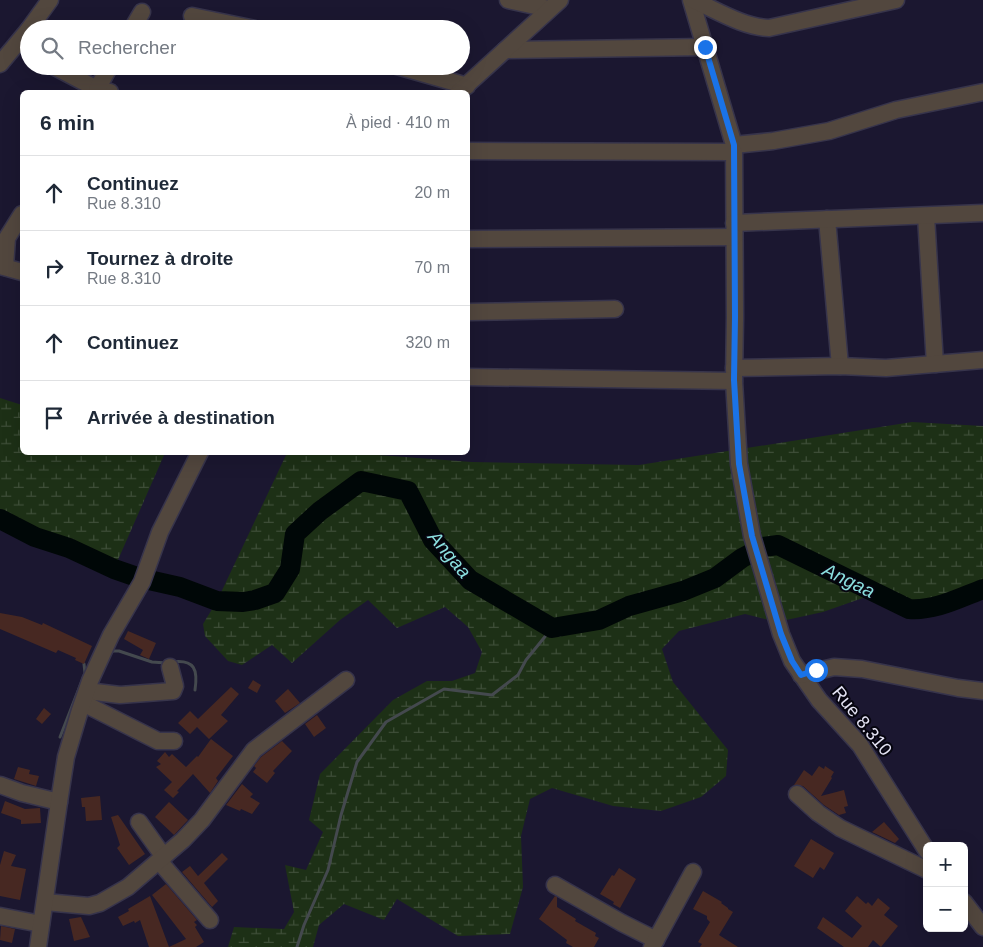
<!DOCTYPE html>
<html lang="fr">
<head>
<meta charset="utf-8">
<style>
	body { margin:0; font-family:Helvetica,sans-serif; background:#f6f6f7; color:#1f2937 }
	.controls { position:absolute; right:15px; bottom:15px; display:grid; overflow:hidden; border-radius:8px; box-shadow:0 5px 20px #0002 }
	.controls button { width:45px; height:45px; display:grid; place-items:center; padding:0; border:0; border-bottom:1px solid #e0e1e3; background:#fff; color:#1f2937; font:25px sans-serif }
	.stop { position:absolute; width:15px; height:15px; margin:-11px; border:4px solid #1a73e8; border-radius:50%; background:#fff }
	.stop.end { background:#1a73e8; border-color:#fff; box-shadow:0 1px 5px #0008 }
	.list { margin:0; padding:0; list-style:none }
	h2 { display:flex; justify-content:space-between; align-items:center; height:65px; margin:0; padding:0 20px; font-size:21px }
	h2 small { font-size:16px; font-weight:400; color:#747a83 }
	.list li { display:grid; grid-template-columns:32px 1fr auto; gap:15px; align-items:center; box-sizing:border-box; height:75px; padding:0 20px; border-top:1px solid #e0e1e3 }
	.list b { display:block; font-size:19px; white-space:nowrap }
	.list p { margin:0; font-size:16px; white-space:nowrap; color:#747a83 }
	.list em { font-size:16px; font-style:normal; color:#747a83 }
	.icon { flex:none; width:28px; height:28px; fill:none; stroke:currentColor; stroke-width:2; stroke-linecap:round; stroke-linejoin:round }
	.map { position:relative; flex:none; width:983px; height:947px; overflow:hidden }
	.search { position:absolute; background:#fff; box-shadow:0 5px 20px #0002; left:20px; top:20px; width:450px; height:55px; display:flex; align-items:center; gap:12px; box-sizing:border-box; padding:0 18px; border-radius:28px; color:#747a83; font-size:19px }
	.panel { position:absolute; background:#fff; box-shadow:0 5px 20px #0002; left:20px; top:90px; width:450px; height:365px; border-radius:8px }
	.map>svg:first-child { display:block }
</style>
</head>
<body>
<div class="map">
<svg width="983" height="947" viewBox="0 0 983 947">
	<defs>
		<pattern id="wetland-marsh" width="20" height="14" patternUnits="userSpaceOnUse" patternTransform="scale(1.25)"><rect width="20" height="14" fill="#1d3016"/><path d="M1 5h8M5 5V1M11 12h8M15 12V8" fill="none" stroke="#3e4e38"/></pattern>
	</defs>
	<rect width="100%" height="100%" fill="#1b1730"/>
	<g fill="url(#wetland-marsh)">
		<polygon points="0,398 22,405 22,452 165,453 114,569 69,548 35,537 0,519"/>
		<path d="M912 422 983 426V589C939 604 920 623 877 593L823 612 777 622 745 614 679 631 662 649 673 682 728 750 726 776 701 797 661 811 613 806 552 788 530 799 521 836 523 887 510 934 458 936 397 899 384 920 344 904 319 925 313 947H228L234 927 284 929 294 912 285 865 306 870 323 832 309 820 320 774 393 700 427 681H452L475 673 482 652 468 627 445 607 397 628 368 600 340 620 292 663 272 645 242 665 228 661 205 636 203 624 217 601 287 453H351L472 462 639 465Z"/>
	</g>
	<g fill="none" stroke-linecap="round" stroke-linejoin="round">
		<g stroke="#44494e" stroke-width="3">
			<polyline points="110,654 113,651 119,651 152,662 166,663"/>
			<path d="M172 662C195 659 198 670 195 690"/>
			<polyline points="60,737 85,673 84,664"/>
			<polyline points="297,947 304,925 328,870 341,815 357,762 386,722 444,689 492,695 518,675 526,660 552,628"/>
		</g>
		<path stroke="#000707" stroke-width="20" d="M0 519 35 537 69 548 114 569 140 578 180 587 217 601 243 602 255 600 275 593 290 569 295 534 320 511 361 481 408 491 433 540 470 580 552 628 599 620 629 606 683 591 715 578 742 558 763 547 778 545 909 609C935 611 959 598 983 589"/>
	</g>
	<g fill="#472822">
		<polygon points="0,613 22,617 42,625 43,623 92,646 84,664 75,660 76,658 58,650 56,653 0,629"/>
		<polygon points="128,631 156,643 149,659 140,655 143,650 124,639"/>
		<polygon points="253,680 261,685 257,693 248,688"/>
		<polygon points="231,687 239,694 221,715 228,721 209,739 197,727 190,734 178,723 190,711 198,719"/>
		<polygon points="288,689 300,703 285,713 275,701"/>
		<polygon points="44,708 51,714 42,724 36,719"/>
		<polygon points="317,715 326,728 314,737 305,724"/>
		<polygon points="211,739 233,756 216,778 218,781 210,793 193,774 177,791 179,792 173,798 164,790 172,782 156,767 161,764 157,761 165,752 169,757 172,754 186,767 197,756 198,757"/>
		<polygon points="282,741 292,751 273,771 275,773 267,783 253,772 256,768 254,766 261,757"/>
		<polygon points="819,766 824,769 825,766 834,772 831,777 832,778 821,796 844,790 848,806 844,807 846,813 839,815 824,805 803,786 794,785 804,770 812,776"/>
		<polygon points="18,767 30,770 29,774 39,776 36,786 14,779"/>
		<polygon points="242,784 253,794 250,797 260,803 252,814 241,809 240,811 226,805"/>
		<polygon points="100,796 102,820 86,821 85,807 82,807 81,798"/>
		<polygon points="5,801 25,809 40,808 41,823 21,824 21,820 1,813"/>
		<polygon points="169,802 188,820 174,835 155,817"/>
		<polygon points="118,815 145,854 129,865 117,848 120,845 111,817"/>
		<polygon points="884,822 899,839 895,843 872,832"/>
		<polygon points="811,839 834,853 824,870 820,867 813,878 794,866"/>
		<polygon points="4,851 16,855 11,866 26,869 20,900 0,896 0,865"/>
		<polygon points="222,853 228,859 204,883 218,901 212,907 182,872 190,866 198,876"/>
		<polygon points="619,868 636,879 620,908 613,904 614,902 600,894 612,875 614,876"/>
		<polygon points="166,884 197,920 194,922 197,925 195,927 204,942 196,947 149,947 140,920 135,923 134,921 123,926 118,917 129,911 128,909 150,896 169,947 186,939 152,895"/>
		<polygon points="703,891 722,902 721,903 728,908 728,909 733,912 719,935 738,947 700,947 702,944 698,942 710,922 707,919 707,916 693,909"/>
		<polygon points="555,896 557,897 557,907 576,919 575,921 596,933 595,936 599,938 594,947 573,947 566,943 567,940 539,919"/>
		<polygon points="857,896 866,904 868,902 872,906 878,898 890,908 884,915 898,926 881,947 873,940 868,947 844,947 817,928 823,917 852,938 862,926 845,911"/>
		<polygon points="81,917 90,937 74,941 69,919"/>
		<polygon points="1,926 15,929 12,943 0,940"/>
	</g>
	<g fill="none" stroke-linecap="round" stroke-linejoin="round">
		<g stroke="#37344b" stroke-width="19">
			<g id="minor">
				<polyline points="508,0 549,9"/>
				<polyline points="691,0 734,145 735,317 734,381 739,464 752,536 781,634 792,661 819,700 860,745 927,851"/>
				<path d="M693 0C718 11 743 27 769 28L896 0"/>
				<polyline points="192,16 255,29"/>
				<polyline points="29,29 50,0"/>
				<polyline points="132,29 142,12"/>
				<polyline points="505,50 705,47"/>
				<polyline points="0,64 29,29"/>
				<polyline points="53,66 97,89 110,92"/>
				<polyline points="397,66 467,86"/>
				<polyline points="97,89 110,66"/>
				<polyline points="459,92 560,0"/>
				<polyline points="734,145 773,141 829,131 896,110 983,92"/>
				<polyline points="468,151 734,152"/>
				<polyline points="926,216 935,364"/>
				<polyline points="827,219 840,366"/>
				<polyline points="734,223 983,213"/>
				<polyline points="468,239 734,237"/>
				<polyline points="0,266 22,272"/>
				<polyline points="5,267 7,238 22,214"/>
				<polyline points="468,312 615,309"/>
				<polyline points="734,368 840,366 886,368 983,360"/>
				<polyline points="468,377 734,381"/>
				<polyline points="801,675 834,667 862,669 958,688 983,691"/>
				<polyline points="87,691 120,695 173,691 175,686 170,667"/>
				<polyline points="83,703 158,741 174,741"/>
				<polyline points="0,785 22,793 59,802"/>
				<polyline points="797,794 818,813 840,828 927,870"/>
				<polyline points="139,822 164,857"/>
				<polyline points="159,861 210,920"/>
				<polyline points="555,885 622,923 656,940"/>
				<polyline points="45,902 89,906 100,903 128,887 183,840 202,820 254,750 346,680"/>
				<polyline points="964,902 983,927"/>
				<polyline points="0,916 41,924"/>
				<polyline points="38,947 59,802 66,757 80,710 90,681 111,635 142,582 160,532 200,452"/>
				<polyline points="652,947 693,872"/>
			</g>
		</g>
		<use href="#minor" stroke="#52473e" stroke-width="16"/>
	</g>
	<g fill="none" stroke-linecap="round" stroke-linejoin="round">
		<polyline stroke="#1a73e8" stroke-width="6" points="705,47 734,145 735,317 734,380 739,464 752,536 781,634 792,661 801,675 816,670"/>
	</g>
	<g text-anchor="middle" stroke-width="4" stroke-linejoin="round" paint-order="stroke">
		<g font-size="18" fill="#e4e3f4" stroke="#06050f">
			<text transform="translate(862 721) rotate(51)" y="6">Rue 8.310</text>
		</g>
		<g font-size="19" font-style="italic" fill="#8adede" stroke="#06050f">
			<text transform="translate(450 554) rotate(50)" y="7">Angaa</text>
			<text transform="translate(849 580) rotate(26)" y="7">Angaa</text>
		</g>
	</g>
</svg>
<div class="controls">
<button>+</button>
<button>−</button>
</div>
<div class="stop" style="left:816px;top:670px"></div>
<div class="stop end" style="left:705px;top:47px"></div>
<div class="search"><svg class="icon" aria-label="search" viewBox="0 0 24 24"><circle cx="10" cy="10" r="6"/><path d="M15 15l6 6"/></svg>Rechercher</div>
<section class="panel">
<h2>6 min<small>À pied · 410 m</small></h2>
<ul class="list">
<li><svg class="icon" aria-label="ahead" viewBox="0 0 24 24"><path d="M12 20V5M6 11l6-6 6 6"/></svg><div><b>Continuez</b><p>Rue 8.310</p></div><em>20 m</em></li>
<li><svg class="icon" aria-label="right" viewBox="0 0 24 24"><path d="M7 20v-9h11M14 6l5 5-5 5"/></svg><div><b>Tournez à droite</b><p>Rue 8.310</p></div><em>70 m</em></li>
<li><svg class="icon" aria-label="ahead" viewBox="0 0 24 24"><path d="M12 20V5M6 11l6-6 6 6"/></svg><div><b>Continuez</b></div><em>320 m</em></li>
<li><svg class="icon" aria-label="arrive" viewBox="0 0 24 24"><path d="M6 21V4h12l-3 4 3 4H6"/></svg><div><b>Arrivée à destination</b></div></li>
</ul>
</section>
</div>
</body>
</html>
